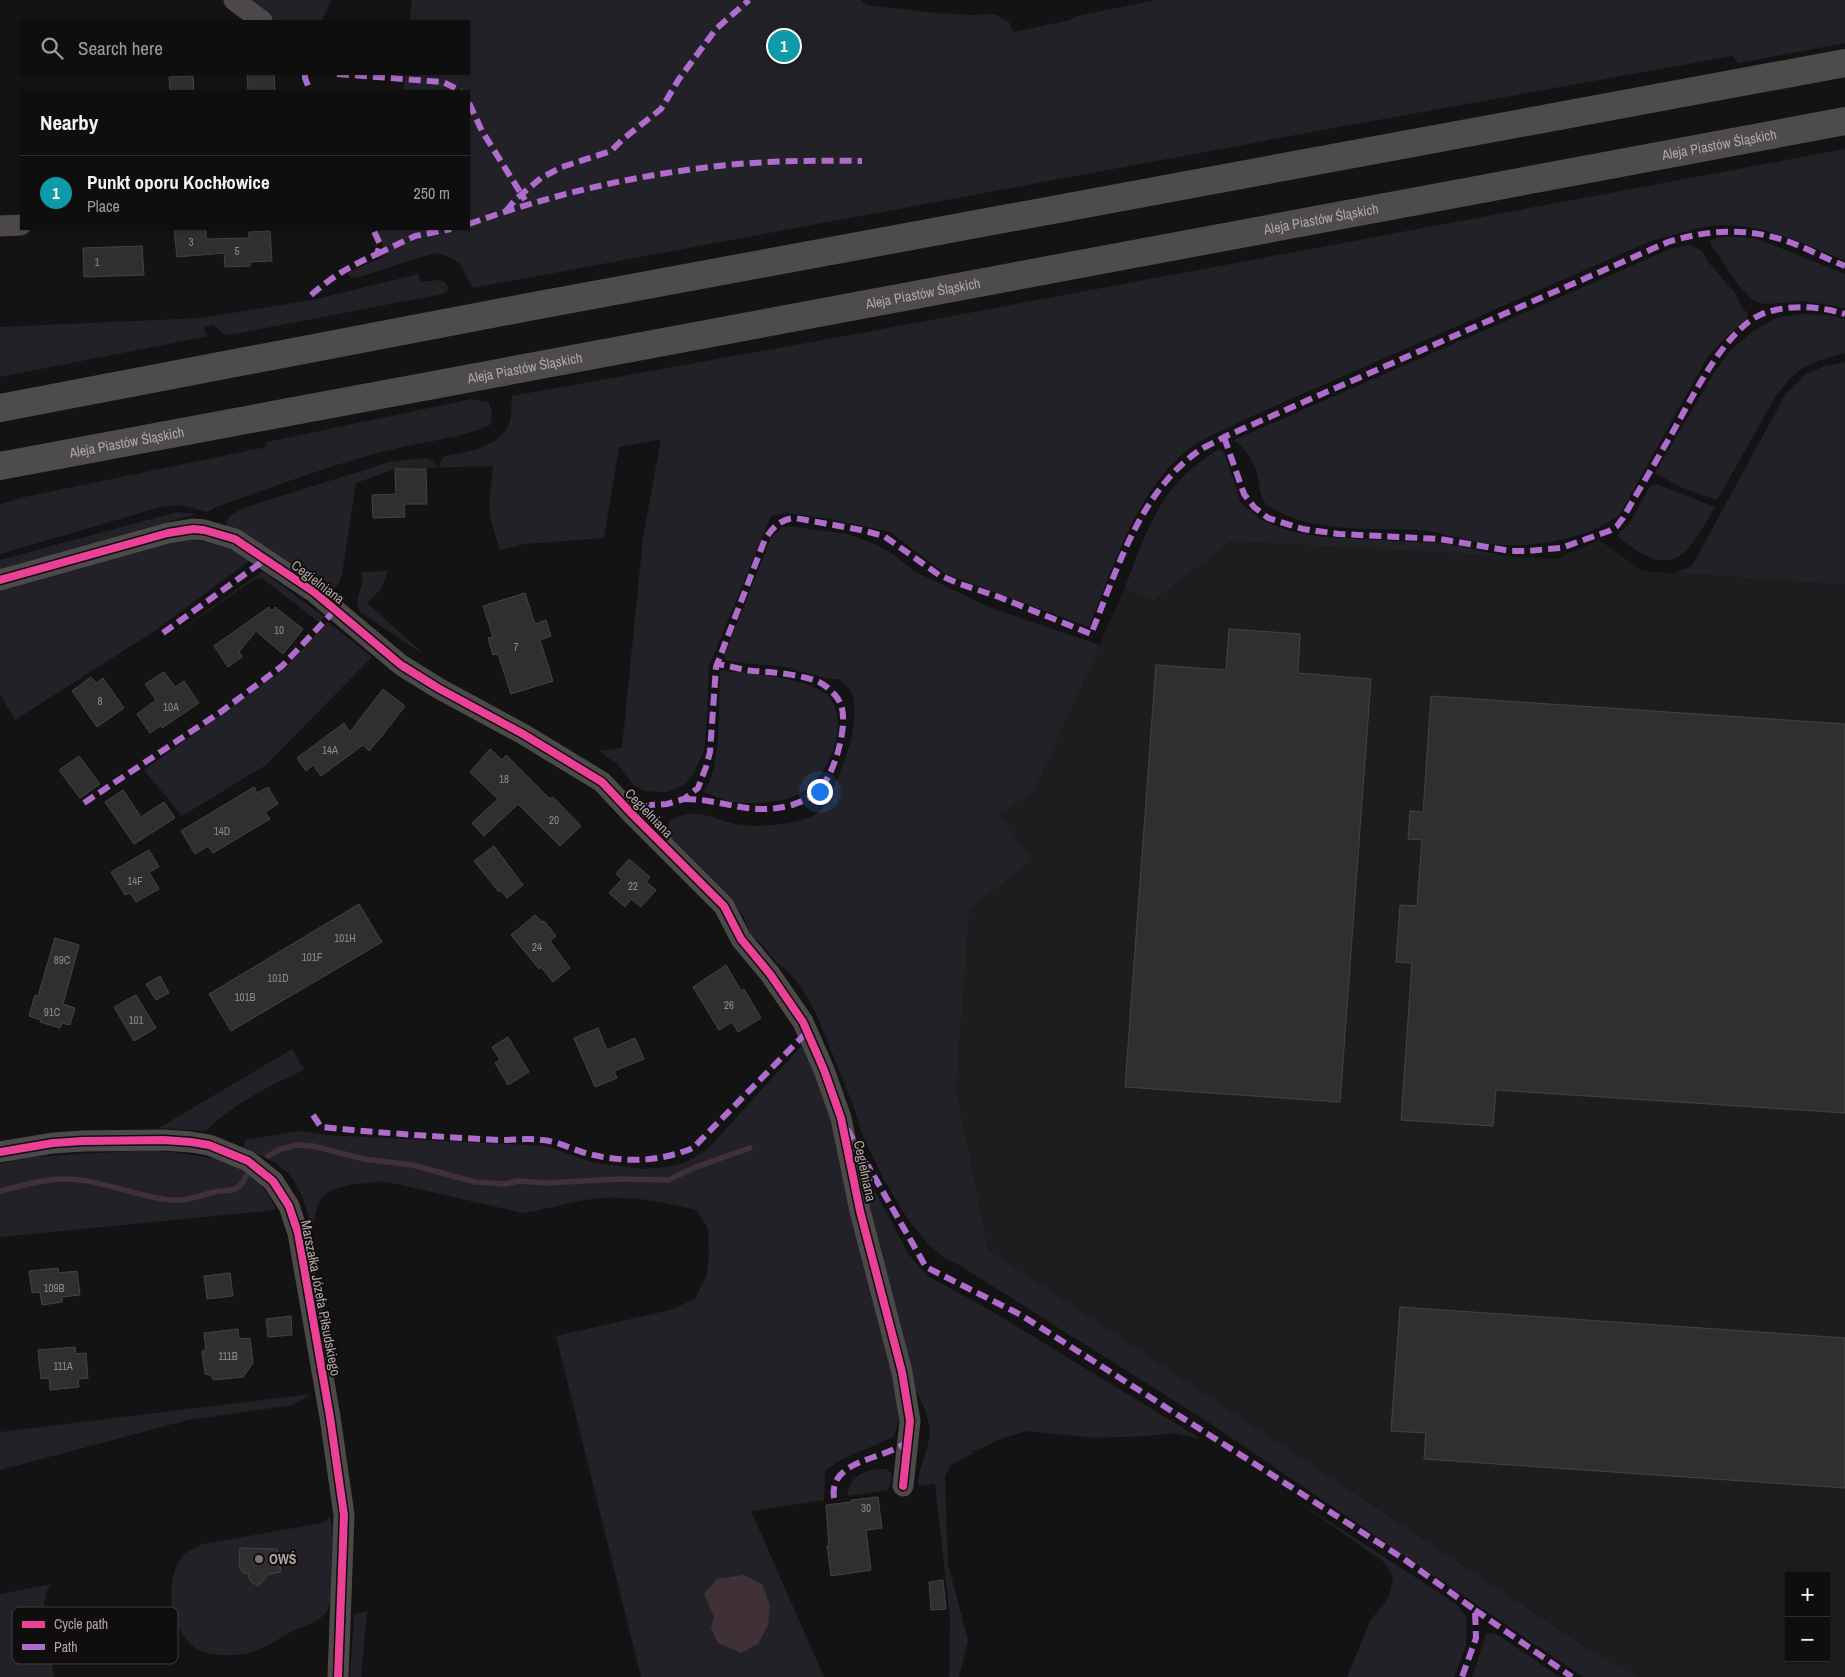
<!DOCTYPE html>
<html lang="en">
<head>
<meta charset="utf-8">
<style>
	body { margin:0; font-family:"Archivo Narrow",sans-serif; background:#1c1c1c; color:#f1f3f6 }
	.controls { position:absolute; right:15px; bottom:15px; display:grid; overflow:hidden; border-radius:0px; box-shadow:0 1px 4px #0004 }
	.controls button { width:45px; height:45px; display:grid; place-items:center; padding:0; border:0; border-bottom:1px solid #2e2e2e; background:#0e0e0e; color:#f1f3f6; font:25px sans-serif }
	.you { position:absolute; left:819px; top:791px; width:18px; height:18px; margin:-12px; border:4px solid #fff; border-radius:50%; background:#1a73e8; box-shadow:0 0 0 8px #1a73e833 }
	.badge { display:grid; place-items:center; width:32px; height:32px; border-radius:50%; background:#7b7273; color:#fff; font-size:16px; font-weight:700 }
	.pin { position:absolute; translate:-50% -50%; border:2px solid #fff; box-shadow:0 1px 5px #0006 }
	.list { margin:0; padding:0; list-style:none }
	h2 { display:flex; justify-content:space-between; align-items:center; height:65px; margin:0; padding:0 20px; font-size:21px }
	h2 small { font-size:16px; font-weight:400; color:#9b9c9e }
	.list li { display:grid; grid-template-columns:32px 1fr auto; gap:15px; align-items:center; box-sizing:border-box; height:75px; padding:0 20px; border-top:1px solid #2e2e2e }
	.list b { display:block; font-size:19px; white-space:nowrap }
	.list p { margin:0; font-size:16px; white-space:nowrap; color:#9b9c9e }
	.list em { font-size:16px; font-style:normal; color:#9b9c9e }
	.icon { flex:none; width:28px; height:28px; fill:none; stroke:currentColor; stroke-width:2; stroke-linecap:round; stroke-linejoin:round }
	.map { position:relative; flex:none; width:1845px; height:1677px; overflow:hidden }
	.search { position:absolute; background:#0e0e0e; box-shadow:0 1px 4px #0004; left:20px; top:20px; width:450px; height:55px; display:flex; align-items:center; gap:12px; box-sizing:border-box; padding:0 18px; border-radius:0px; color:#9b9c9e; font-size:19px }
	.panel { position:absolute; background:#0e0e0e; box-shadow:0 1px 4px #0004; left:20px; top:90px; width:450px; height:140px; border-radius:0px }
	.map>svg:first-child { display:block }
</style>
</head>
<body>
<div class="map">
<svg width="1845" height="1677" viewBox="0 0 1845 1677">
	<rect width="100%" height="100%" fill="#131313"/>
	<path fill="#1e1d1d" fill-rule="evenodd" d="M1599 540 1643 571 1845 585V1677H1639L1593 1652 988 1249 970 1164 956 1090 970 909 1031 860 999 814 1033 793 1124 590 1153 601 1231 541 1556 559ZM1789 1576H1826V1658H1789Z"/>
	<g fill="#232128">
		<polygon points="248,0 331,0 322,21 274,21"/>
		<polygon points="412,0 861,0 867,5 936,13 971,15 994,14 1009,22 1013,32 1071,20 1077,16 1157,0 1845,0 1845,43 1739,63 1732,56 1328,129 473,288 459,263 449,257 437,253 414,259 366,275 351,278 347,273 383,257 383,245 376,229 469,229 469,91 403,91 405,74 469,74 469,21 410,21"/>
		<path d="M1845 149V261C1805 244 1767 225 1723 225 1703 225 1671 236 1651 241L1248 418C1231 427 1210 434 1193 446 1137 486 1114 566 1089 627L946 574 890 532 829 519 788 513 771 516 709 666 707 718 704 751 693 775 682 786 667 792 644 791 634 786 618 765 599 751 622 748 643 537 661 439 619 447 604 538 525 544 500 550 491 521 489 504 493 466 395 469 356 483 342 574 339 583 333 590 324 588 227 528C225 516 234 514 243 508L377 466 388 462 425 458 431 460 438 467 443 457C468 451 506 448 511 416 512 409 511 403 512 396L867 332Z"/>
		<polygon points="1720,237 1744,237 1758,239 1845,274 1845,308 1804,301 1767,304 1759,303 1753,300 1740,287 1711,245 1710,241"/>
		<path d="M1689 245 1702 251 1709 263 1734 292 1743 309 1748 313 1747 318 1725 338 1707 358 1620 514C1591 539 1528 549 1490 544 1465 541 1441 531 1415 530 1369 528 1312 533 1270 507 1257 499 1261 483 1256 470 1251 457 1245 448 1234 440L1670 249Z"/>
		<polygon points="419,274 420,282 439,280 445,282 448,287 447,291 442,294 235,334 225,335 213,325 203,328 208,336 0,377 0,327 201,318 312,300"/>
		<polygon points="1802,314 1828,315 1845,319 1845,353 1820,360 1804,367 1790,378 1776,396 1717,500 1680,487 1655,473 1715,371 1732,349 1753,331 1776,318"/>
		<polygon points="1845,362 1845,585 1675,573 1692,566 1785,395 1806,374 1825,366"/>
		<path d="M472 399 489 402 492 414 490 425C459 439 426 441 394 449 333 464 275 486 216 507L208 512 180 505 161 507 0 554V504L25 497 266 447 267 442Z"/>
		<path d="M1219 449 1224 452 1241 503 1260 519 1275 526 1298 533 1324 537 1449 544 1503 556 1231 541 1153 601 1124 590C1148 528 1158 487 1219 449Z"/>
		<path d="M1653 484 1659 485 1715 507C1685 559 1673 581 1618 537V534L1629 524 1649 488Z"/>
		<polygon points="177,512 196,514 0,569 0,560"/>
		<path d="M789 526 848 534 877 545 894 555 914 571 991 608 1100 645 1033 793 999 814 1032 860 970 909 956 1090 988 1249 1593 1652 1639 1677H1583L1205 1420 959 1265 943 1257 927 1243 907 1218 884 1180 861 1132 855 1110 816 1013 803 990 788 971 777 963 761 943 751 935 744 917 735 905 669 839 667 829 670 820C700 805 713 821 740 825 758 828 805 824 819 812 829 803 850 750 852 735 854 723 857 700 850 690 847 686 842 682 839 679 821 679 806 672 788 668 767 664 746 665 725 660L724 656 771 538 781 528Z"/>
		<path d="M183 540C209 541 226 545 250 557L248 562 156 630 15 720 0 694V588Z"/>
		<path d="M388 571 381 589 367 603 427 657 360 612C354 601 359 595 362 585 363 581 362 576 362 572Z"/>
		<polygon points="264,572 324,617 320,623 262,578 255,579 164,641 260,573"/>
		<polygon points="328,622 372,657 266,765 182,816 144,770 284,669"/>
		<path d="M720 671C745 672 807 678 826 694 831 697 834 704 836 710 844 740 824 783 795 796 780 803 743 805 728 801 719 798 711 794 703 792 723 769 718 702 720 671Z"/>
		<path d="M802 1045 828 1105 901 1398 898 1423 894 1436C872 1449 844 1454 825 1471L824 1500 751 1511 824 1677H641L556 1336 670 1310 695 1299 707 1274 709 1253 708 1228 696 1210C668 1203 636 1196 605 1198 577 1199 550 1209 523 1213L388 1182C375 1181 363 1183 350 1185 319 1191 316 1202 313 1231 307 1212 302 1188 288 1173 277 1161 258 1155 244 1147L245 1140 299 1131 327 1135 546 1146 591 1162 642 1169 666 1167 684 1163 707 1150Z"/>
		<path d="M292 1049 304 1070C274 1083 244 1099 219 1119 213 1123 210 1128 204 1131L159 1128Z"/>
		<path d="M149 1150C185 1154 229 1155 257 1181 266 1189 271 1200 276 1210L0 1237V1164L32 1157Z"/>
		<path d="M855 1154 909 1255 928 1276 993 1312 1201 1439 1173 1433 1148 1436 1095 1438 1027 1431 997 1440 983 1448 961 1453 978 1450 951 1465 945 1476 948 1564 968 1640 959 1677H949L950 1619 935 1484 918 1486C918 1465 933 1445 929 1424 927 1412 921 1401 916 1391Z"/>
		<polygon points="312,1394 293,1405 188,1420 0,1470 0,1432"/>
		<path d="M879 1469H886L891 1472 892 1477 888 1490 847 1496C851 1476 860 1472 879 1469Z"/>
		<polygon points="1293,1498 1455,1603 1467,1617 1466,1646 1454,1677 1347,1677 1370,1621 1389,1597 1393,1577 1384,1562"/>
		<path d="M330 1517 332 1526C332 1545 331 1564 331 1584 330 1590 332 1600 329 1606 322 1624 304 1625 289 1633 275 1641 261 1651 244 1654 234 1656 209 1656 199 1650 170 1633 163 1586 181 1558 186 1551 195 1548 203 1544L322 1523Z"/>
		<polygon points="52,1584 47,1590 44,1604 44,1617 54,1677 0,1677 0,1594"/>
		<polygon points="367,1612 361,1677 350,1677 354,1614"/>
		<polygon points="1493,1633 1501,1637 1560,1677 1472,1677 1486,1634"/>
	</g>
	<polygon fill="#403136" points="744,1575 762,1584 770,1605 768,1625 758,1644 741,1653 718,1643 711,1628 714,1616 704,1594 717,1579"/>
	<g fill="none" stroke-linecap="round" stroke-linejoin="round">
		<g stroke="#403136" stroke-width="5.5">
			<polyline points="268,1156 281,1149 297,1145 313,1146 364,1159 412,1165 475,1182 505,1184 518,1181 547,1183 619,1179 668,1180 696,1167 750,1148"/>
			<path d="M0 1191C21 1186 43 1179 64 1179 100 1179 134 1196 170 1200 185 1202 200 1195 215 1192 231 1189 238 1194 246 1176"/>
		</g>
	</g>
	<g fill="#302f2f" stroke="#464242">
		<polygon points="247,74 274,74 275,91 248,91"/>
		<polygon points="193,76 194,91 170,91 169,77"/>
		<polygon points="174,229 206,229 206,239 249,238 249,232 270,231 272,261 250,262 250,266 225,267 224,253 177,257"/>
		<polygon points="142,246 144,275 84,277 83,248"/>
		<polygon points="395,469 426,469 427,504 404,504 405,517 373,518 372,495 396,494"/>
		<polygon points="525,593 535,624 546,620 551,636 540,640 553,681 511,694 498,654 493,655 488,638 493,637 483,606"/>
		<polygon points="269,607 272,611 275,607 303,629 283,654 256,631 239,652 242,657 228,667 214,646"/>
		<polygon points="1229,629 1300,634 1298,673 1371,679 1340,1102 1125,1087 1156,665 1226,670"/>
		<polygon points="164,672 175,687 184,681 199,703 162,728 161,725 150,733 137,714 156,700 145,684"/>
		<polygon points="91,677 96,683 103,678 124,708 97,727 72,691"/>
		<polygon points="383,689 405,706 381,737 369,751 363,745 321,776 313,765 306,771 297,758 344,723 350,732"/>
		<polygon points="1431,696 1845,724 1845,1113 1496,1090 1493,1126 1401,1120 1412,963 1396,962 1400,905 1417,906 1422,840 1408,839 1410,811 1423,812"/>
		<polygon points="490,749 502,760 506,755 550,799 553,797 581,826 560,846 518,804 484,836 472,823 498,799 470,772"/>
		<polygon points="79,756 100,784 80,798 59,770"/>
		<polygon points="254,787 257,793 268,787 278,804 265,812 270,819 213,853 208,846 195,854 181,831"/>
		<polygon points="123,790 141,817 164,802 175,818 134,844 105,802"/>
		<polygon points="494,846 523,885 507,898 500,890 499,892 474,861"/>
		<polygon points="149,850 159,867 149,872 159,889 136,902 130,893 125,895 111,872"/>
		<polygon points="629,859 650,877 646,882 656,890 641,907 631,899 625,907 609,893 622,879 616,874"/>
		<polygon points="359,904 382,942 231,1031 209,994"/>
		<polygon points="535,915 542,922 544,921 556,936 550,941 570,968 553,982 541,967 539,969 511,935"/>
		<polygon points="55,938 79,945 63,1004 75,1008 70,1025 62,1023 60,1028 40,1022 41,1020 29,1016 35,995 38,996"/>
		<polygon points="726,965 741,991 744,989 761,1018 738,1032 732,1022 719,1030 693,987"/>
		<polygon points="160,976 169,993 156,1000 146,984"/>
		<polygon points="136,995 156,1028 134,1041 114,1007"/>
		<polygon points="598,1028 607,1050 635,1038 644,1059 614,1071 617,1078 595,1087 574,1038"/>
		<polygon points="508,1037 529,1072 508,1085 495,1063 500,1060 492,1047"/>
		<polygon points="58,1268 59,1273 77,1271 80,1295 62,1297 62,1302 42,1305 40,1292 32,1293 29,1271"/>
		<polygon points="230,1273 233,1296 207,1299 204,1276"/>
		<polygon points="1400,1307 1845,1338 1845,1488 1424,1459 1426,1433 1391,1431"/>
		<polygon points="291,1316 292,1335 268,1337 266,1319"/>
		<polygon points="238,1329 239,1339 250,1338 253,1363 243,1377 213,1380 211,1375 205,1374 202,1351 206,1350 204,1333"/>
		<polygon points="75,1347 76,1354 86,1353 88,1378 78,1379 79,1387 50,1390 49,1378 41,1379 38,1350"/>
		<polygon points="878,1497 882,1528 866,1530 871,1570 831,1576 827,1546 829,1546 826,1505 851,1502 851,1500"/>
		<polygon points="240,1548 277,1549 281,1572 269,1574 258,1586 250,1581 248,1573 243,1573 239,1566"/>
		<polygon points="943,1580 946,1609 931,1610 929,1582"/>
	</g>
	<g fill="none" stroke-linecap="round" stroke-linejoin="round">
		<g stroke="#4d4949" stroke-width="21">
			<polyline points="234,0 262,21"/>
			<polyline points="0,226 21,225"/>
			<polyline points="0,580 168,533 193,529 204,530 235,539 314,592 401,665 438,688 523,734 602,782 632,814 724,906 741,939 770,974 803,1022 824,1070 841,1118 860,1211 902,1372 910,1421 903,1486"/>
			<polyline points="0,1152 53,1143 83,1141 164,1140 191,1142 209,1145 248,1161 273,1181 289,1206 298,1233 330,1417 344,1515 338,1677"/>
		</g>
		<g stroke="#4e4b4b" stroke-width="28">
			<polyline points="0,408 534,306 1845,63"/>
			<path id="s1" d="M0 466 1845 121"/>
		</g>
		<g stroke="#b06ccc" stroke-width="6" stroke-dasharray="12 6" stroke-linecap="butt">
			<polyline points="305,74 305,78 310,91"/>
			<polyline points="337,74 443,82 461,91"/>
			<polyline points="469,103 482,131 525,200"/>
			<polyline points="506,211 516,199 541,178 562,167 611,151 623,139 661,109 679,79 716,29 749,0"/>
			<path d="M469 224C541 198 618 179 694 169 749 161 806 160 862 161"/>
			<polyline points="377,254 415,236 451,229"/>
			<path d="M311 295C333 276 350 266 377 254L380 244 373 229"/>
			<path d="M1224 437 1244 494 1254 507 1268 518 1303 529 1339 534 1440 539 1511 551H1526L1561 548 1609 531 1617 526 1623 518C1640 488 1658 458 1675 428 1694 394 1725 330 1762 314 1788 304 1819 306 1845 314"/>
			<polyline points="163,633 266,559"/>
			<path d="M684 799C725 799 749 817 792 805 800 802 809 799 816 793 833 780 849 726 841 705 839 698 830 689 824 685 810 675 772 672 754 671 742 670 730 666 717 664"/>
			<polyline points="84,803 222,711 282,666 335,610"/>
			<path d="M625 807 667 804 684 799 698 788 706 767 710 752 716 667 765 539C773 527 781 519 795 518L861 530 884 536 939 575 960 584 999 597 1091 634C1117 570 1139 494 1197 452 1205 446 1216 442 1224 437L1668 242C1711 229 1749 227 1792 243 1810 250 1827 259 1845 266"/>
			<path d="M313 1115 321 1127C381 1133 440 1137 500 1140 514 1140 528 1138 542 1140 558 1141 573 1150 589 1154 625 1163 659 1162 693 1148L807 1032"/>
			<polyline points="847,1129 926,1267 1021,1315 1404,1559 1475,1610 1476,1638 1462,1677"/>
			<path d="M834 1498C828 1459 886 1460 908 1441"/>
			<polyline points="1475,1610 1572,1677"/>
		</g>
		<g stroke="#0f0e0d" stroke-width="11">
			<g id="cycleway">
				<polyline points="0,580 168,533 193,529 204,530 235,539 314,592 401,665 438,688 523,734 602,782 632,814 724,906 741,939 770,974 803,1022 824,1070 841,1118 860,1211 902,1372 910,1421 903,1486"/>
				<polyline points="0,1152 53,1143 83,1141 164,1140 191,1142 209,1145 248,1161 273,1181 289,1206 298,1233 330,1417 344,1515 338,1677"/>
			</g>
		</g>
		<use href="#cycleway" stroke="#ea4096" stroke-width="8"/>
	</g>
	<circle fill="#7b7273" stroke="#0f0e0d" stroke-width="2" cx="259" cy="1559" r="5"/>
	<g text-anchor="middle" stroke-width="4" stroke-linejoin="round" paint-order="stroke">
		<g font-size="11" fill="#928888">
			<text x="191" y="246">3</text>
			<text x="237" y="255">5</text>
			<text x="97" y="266">1</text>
			<text x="279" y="634">10</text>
			<text x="516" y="651">7</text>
			<text x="100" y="705">8</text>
			<text x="171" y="711">10A</text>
			<text x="330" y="754">14A</text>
			<text x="504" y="783">18</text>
			<text x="554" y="824">20</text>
			<text x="222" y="835">14D</text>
			<text x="135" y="885">14F</text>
			<text x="633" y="890">22</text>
			<text x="345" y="942">101H</text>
			<text x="537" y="951">24</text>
			<text x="312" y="961">101F</text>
			<text x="62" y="964">89C</text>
			<text x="278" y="982">101D</text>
			<text x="245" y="1001">101B</text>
			<text x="729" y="1009">26</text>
			<text x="52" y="1016">91C</text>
			<text x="136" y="1024">101</text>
			<text x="54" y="1292">109B</text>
			<text x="228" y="1360">111B</text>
			<text x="63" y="1370">111A</text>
			<text x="866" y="1512">30</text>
		</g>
		<g font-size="14" fill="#b3a5a6" stroke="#0f0e0d">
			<text dy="5" stroke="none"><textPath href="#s1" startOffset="1749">Aleja Piastów Śląskich</textPath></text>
			<text dy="5" stroke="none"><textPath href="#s1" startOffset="1344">Aleja Piastów Śląskich</textPath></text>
			<text dy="5" stroke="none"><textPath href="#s1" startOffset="939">Aleja Piastów Śląskich</textPath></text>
			<text dy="5" stroke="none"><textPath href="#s1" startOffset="534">Aleja Piastów Śląskich</textPath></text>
			<text dy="5" stroke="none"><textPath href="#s1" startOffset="129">Aleja Piastów Śląskich</textPath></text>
			<text transform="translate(318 582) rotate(37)" y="5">Cegielniana</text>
			<text transform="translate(649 813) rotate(46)" y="5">Cegielniana</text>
			<text transform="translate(865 1171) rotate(78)" y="5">Cegielniana</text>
			<text transform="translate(321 1298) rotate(79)" y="5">Marszałka Józefa Piłsudskiego</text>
		</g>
		<g font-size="14" font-weight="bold" fill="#b3a5a6" stroke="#0f0e0d" text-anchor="start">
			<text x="269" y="1564">OWŚ</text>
		</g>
	</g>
	<rect x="12" y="1607" width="166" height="57" rx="8" fill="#0f0e0d" stroke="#403b3b" stroke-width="1"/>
	<rect x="22" y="1621" width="23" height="7" fill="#ea4096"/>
	<rect x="22" y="1644" width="23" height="6" fill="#b06ccc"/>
	<g font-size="14" fill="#b3a5a6">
		<text x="54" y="1629">Cycle path</text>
		<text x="54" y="1652">Path</text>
	</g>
</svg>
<div class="controls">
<button>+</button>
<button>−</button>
</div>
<div class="you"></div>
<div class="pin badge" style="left:784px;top:46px;background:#0f9aa8">1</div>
<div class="search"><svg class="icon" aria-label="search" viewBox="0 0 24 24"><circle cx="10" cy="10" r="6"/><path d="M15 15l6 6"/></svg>Search here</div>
<section class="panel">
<h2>Nearby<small></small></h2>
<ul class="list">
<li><span class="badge" style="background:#0f9aa8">1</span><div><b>Punkt oporu Kochłowice</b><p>Place</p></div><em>250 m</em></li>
</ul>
</section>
</div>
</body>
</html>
